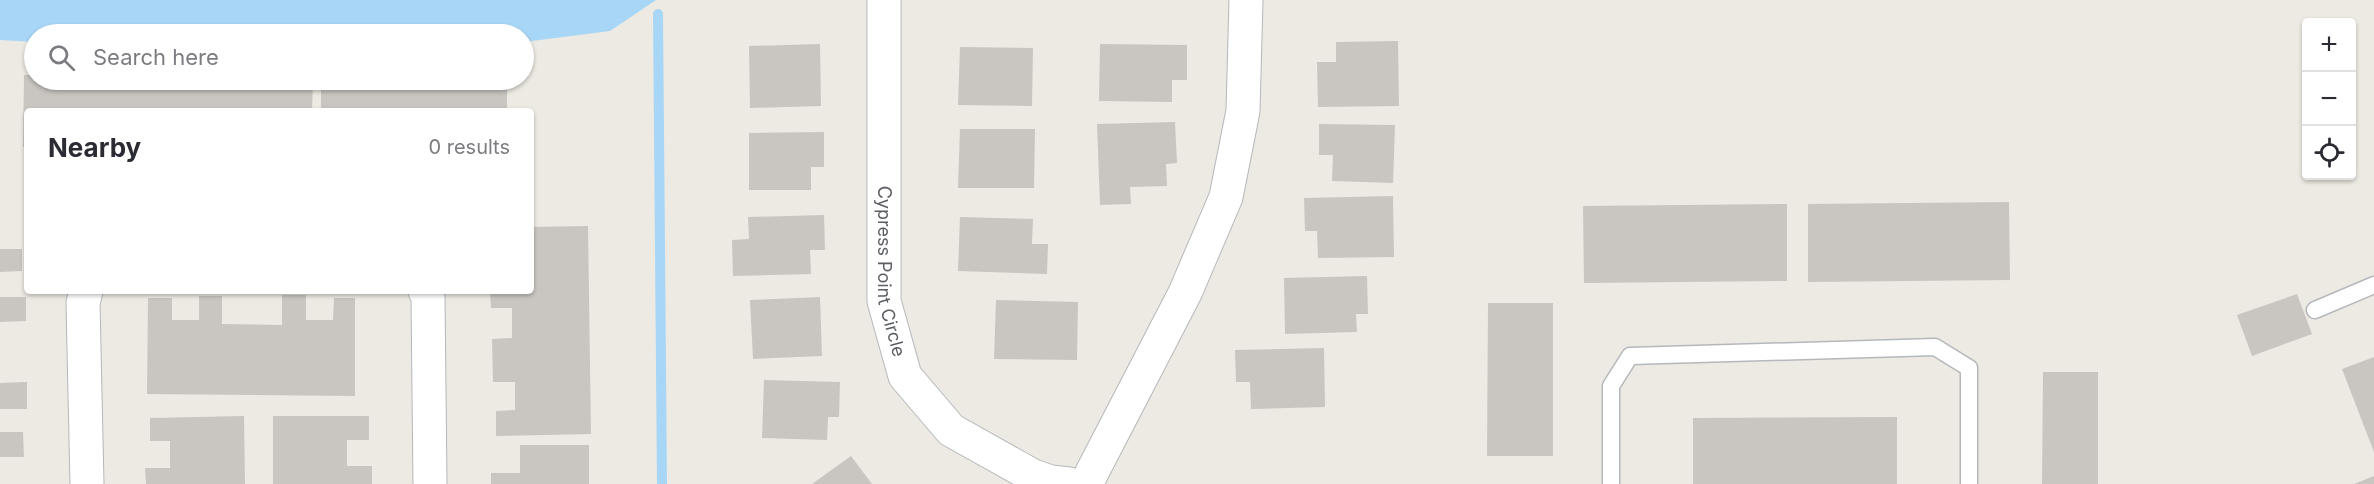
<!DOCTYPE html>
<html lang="en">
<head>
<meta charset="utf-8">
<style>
	body { margin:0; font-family:Inter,sans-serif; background:#f7f7f7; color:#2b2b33 }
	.controls { position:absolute; right:18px; top:18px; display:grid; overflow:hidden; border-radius:6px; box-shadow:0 2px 4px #0004 }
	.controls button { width:54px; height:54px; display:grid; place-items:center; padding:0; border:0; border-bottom:2px solid #e1e1e2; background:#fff; color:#2b2b33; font:30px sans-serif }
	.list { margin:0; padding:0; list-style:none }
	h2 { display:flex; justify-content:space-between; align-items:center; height:78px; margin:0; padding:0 24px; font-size:26px }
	h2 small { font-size:20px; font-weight:400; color:#7c7c81 }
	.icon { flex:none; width:33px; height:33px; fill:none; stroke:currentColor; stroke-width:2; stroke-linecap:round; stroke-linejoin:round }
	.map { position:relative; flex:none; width:2374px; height:484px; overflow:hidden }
	.search { position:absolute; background:#fff; box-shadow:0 2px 4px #0004; left:24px; top:24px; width:510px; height:66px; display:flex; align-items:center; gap:15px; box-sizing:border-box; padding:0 21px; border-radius:33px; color:#7c7c81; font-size:22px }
	.panel { position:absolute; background:#fff; box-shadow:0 2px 4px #0004; left:24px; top:108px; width:510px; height:186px; border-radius:6px }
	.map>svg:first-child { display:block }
</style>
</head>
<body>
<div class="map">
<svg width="2374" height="484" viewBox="0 0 2374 484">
	<rect width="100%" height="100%" fill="#eceae2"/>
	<polygon fill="#a8d6f6" points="0,0 656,0 610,31 524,42 524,34 34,34 34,42 0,40"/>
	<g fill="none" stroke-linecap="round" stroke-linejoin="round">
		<polyline stroke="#a8d6f6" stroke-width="10" points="658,14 662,484"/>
	</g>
	<g fill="#c9c6c2">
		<polygon points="1398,41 1399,106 1318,107 1317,62 1336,62 1336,42"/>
		<polygon points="820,44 821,106 750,108 749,46"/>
		<polygon points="1100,44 1187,45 1187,80 1172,80 1172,102 1099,101"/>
		<polygon points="960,47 1033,48 1032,106 958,105"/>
		<polygon points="24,75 34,75 34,80 313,80 312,111 27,111 27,147 23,147"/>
		<rect x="321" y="80" width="186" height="31"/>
		<polygon points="1175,122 1177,163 1166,164 1167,186 1130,187 1131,204 1100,205 1097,124"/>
		<polygon points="1319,124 1395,125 1393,183 1332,181 1333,155 1319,155"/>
		<polygon points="960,129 1035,129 1034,188 958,188"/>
		<polygon points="824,132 824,167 811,167 811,190 749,190 749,133"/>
		<polygon points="1393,196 1394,257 1318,258 1317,231 1305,231 1304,198"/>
		<polygon points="2009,202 2010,280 1808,282 1808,204"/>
		<polygon points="1787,204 1787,281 1584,283 1583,206"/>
		<polygon points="824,215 825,250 810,250 811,274 733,276 732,240 749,239 748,217"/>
		<polygon points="960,217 1033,219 1032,244 1048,244 1047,274 958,271"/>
		<polygon points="588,226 591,434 496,436 496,411 515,410 515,382 493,382 492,339 512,338 512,308 491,308 490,291 531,291 531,227"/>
		<polygon points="0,249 22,249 22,271 0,272"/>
		<polygon points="1367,276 1368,314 1356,314 1357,332 1285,334 1284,278"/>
		<polygon points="2297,294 2312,334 2252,356 2237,315"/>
		<polygon points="282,295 306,295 306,320 333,320 334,298 355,298 355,396 147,394 148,298 172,298 172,320 199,320 199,296 222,296 222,324 282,325"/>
		<polygon points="0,297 26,297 26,321 0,322"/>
		<polygon points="820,297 822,356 753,359 750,300"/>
		<polygon points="996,300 1078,302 1077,360 994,359"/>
		<polygon points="1488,303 1553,303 1553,456 1487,456"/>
		<polygon points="1324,348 1325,407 1251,409 1250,382 1236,382 1235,350"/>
		<polygon points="2374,357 2374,452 2342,369"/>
		<polygon points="2043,372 2098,372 2098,484 2042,484"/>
		<polygon points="764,380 840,382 839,417 828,417 827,440 762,438"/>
		<polygon points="27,382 27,409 0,409 0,383"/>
		<polygon points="244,416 245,484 146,484 145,468 170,468 170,441 150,441 150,418"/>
		<polygon points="273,416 369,416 369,440 347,440 347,466 372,466 372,484 273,484"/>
		<polygon points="1897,417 1897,484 1693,484 1693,418"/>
		<polygon points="0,432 23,432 24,457 0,457"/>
		<polygon points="520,445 589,445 589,484 491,484 491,473 520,473"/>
		<polygon points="851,456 872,484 812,484"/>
		<polygon points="2374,476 2374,484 2354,484"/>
	</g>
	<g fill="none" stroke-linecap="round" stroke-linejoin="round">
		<g stroke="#b5b8bb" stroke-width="19">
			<g id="lane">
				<polyline points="2315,310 2374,285"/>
				<polyline points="1611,484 1611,386 1630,356 1935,347 1969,368 1969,484"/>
			</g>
		</g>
		<g stroke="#b5b8bb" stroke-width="35">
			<g id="street">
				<path id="s1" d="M884 0V301L905 376 951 430 1033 476 1051 482 1069 484"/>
				<polyline points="86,291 83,303 87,484"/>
				<polyline points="425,291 428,296 430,484"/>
				<polyline points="1086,484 1185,293 1226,197 1243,111 1246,0"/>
			</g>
		</g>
		<use href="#lane" stroke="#fff" stroke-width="16"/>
		<use href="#street" stroke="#fff" stroke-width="33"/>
	</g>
	<g text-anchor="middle" stroke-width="4.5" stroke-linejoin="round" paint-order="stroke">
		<g font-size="18" fill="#5b5e62" stroke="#fff">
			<text dy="6" stroke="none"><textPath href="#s1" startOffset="272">Cypress Point Circle</textPath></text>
		</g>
	</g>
</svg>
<div class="controls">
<button>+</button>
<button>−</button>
<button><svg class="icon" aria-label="locate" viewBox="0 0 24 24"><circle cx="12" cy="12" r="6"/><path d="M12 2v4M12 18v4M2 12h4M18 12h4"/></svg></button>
</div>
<div class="search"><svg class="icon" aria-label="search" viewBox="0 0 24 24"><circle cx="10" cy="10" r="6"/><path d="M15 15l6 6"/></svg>Search here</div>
<section class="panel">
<h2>Nearby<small>0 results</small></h2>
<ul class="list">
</ul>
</section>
</div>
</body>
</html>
